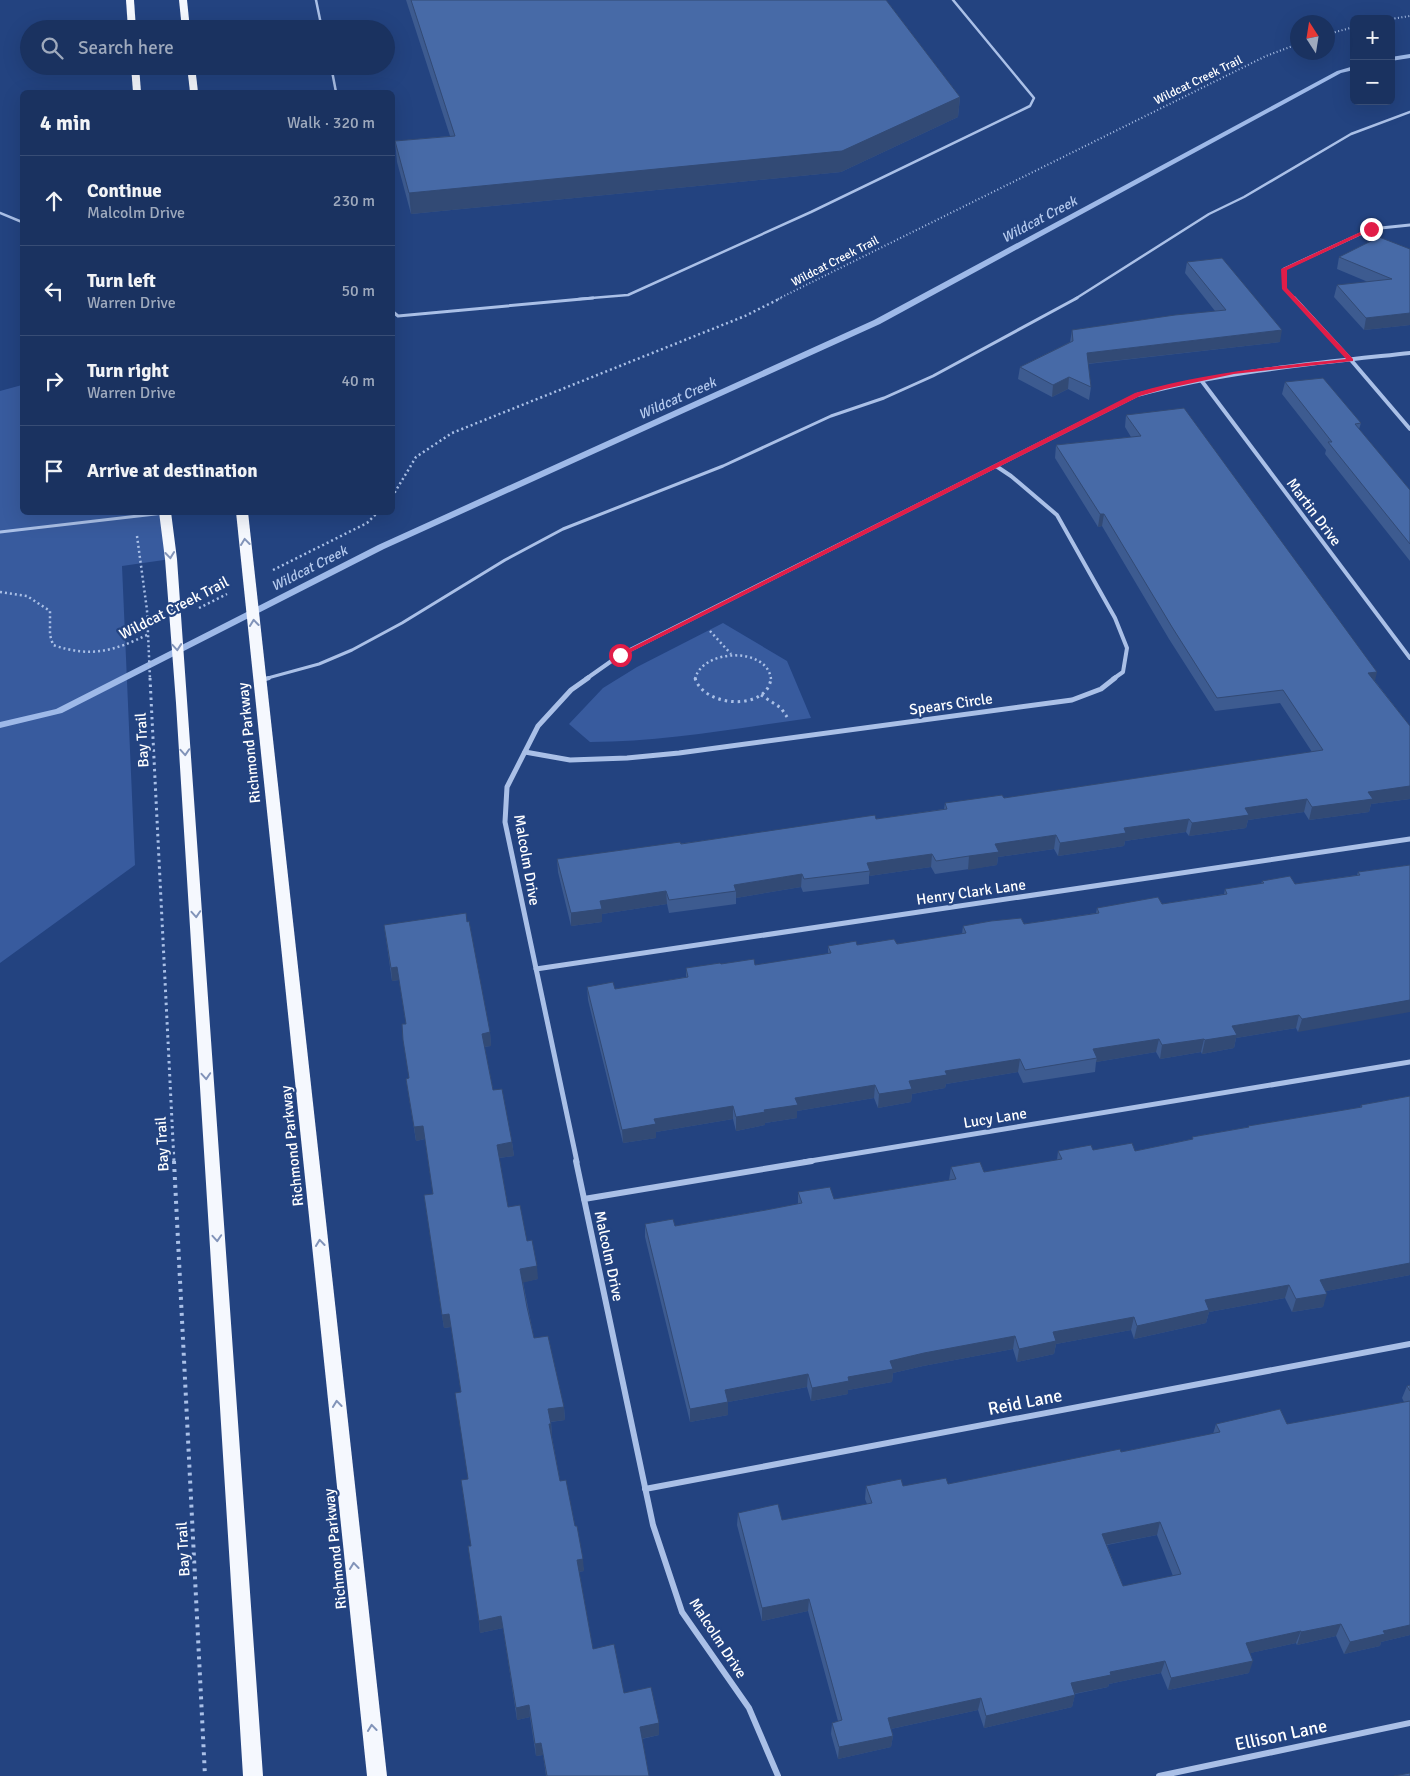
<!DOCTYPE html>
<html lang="en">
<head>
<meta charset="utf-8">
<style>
	body { margin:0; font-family:Signika,sans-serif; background:#233a66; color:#f1f3f6 }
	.controls { position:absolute; right:15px; top:15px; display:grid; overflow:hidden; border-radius:8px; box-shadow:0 5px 20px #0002 }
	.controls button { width:45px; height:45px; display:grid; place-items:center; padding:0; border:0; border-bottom:1px solid #384d75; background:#1a3260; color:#f1f3f6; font:25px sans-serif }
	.compass { position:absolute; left:1290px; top:15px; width:45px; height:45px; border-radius:50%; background:#1a3260; box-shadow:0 5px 20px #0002; rotate:348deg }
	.stop { position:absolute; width:15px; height:15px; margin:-11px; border:4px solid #e11d48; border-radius:50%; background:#fff }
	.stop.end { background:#e11d48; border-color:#fff; box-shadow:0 1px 5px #0008 }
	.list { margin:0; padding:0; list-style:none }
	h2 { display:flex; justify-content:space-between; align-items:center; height:65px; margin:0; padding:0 20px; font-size:21px }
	h2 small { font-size:16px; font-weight:400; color:#9faabd }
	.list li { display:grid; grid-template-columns:32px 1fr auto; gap:15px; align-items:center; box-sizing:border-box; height:90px; padding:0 20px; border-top:1px solid #384d75 }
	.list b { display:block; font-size:19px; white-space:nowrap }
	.list p { margin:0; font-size:16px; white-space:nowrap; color:#9faabd }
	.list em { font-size:16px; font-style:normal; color:#9faabd }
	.icon { flex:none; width:28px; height:28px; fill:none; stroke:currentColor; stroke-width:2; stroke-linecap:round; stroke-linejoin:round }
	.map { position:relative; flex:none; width:1410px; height:1776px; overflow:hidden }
	.search { position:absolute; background:#1a3260; box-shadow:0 5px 20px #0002; left:20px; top:20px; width:375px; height:55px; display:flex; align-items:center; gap:12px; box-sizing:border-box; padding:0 18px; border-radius:28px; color:#9faabd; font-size:19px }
	.panel { position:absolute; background:#1a3260; box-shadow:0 5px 20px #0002; left:20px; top:90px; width:375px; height:425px; border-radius:8px }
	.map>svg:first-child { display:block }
</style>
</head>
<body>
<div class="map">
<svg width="1410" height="1776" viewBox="0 0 1410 1776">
	<rect width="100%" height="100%" fill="#234380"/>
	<g fill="#385b9e">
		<polygon points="22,385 22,512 167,513 171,559 122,566 135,865 0,963 0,391"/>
		<path d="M723 623 787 661 811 718C738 728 664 742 590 742L569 724 603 688 637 667Z"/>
	</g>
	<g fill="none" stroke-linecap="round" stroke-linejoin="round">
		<g fill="#9eb9e8" fill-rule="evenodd">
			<polygon points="1410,54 1410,58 1391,61 1391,57"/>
			<polygon points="1354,66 1354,70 1341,73 880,324 384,549 62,713 0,728 0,722 56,709 378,545 874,320 1337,71"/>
		</g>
		<g stroke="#aac0e7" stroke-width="2" stroke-dasharray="1 2.5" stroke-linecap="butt">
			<polyline points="1391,19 1410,16"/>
			<polyline points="1328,34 1354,27"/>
			<polyline points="778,299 1266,56 1298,44"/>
		</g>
		<g stroke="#aac0e7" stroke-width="2.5" stroke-dasharray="2 3" stroke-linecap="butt">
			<polyline points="392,497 416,457 452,433 745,316 781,298"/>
			<polyline points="137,536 147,610 150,679"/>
			<polyline points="273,570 367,523 378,512"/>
			<path d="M0 592 27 596 50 611V635L53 645C91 658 114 651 149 634"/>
			<polyline points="199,608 227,594"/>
			<polyline points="710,631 731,654"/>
			<path d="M695 679C702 649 767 646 771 679"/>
		</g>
		<g stroke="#aac0e7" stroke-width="3" stroke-dasharray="2.5 4" stroke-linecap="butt">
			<polyline points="150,678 174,1162"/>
			<path d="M695 678C704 708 768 711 771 678"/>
			<polyline points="761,695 781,708 787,717"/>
		</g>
		<polyline stroke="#aac0e7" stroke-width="4" stroke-dasharray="3 5" stroke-linecap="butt" points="174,1161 205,1776"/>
		<g stroke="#aac0e7" stroke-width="2.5">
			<polyline points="316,0 322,29"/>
			<polyline points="331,66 336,92"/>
			<polyline points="0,213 22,222"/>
			<polyline points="579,299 628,295 811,212 1030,106 1034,98 953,0"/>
			<polyline points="1075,299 1209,214 1244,197 1351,134 1410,112"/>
		</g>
		<g stroke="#aac0e7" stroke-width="3">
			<polyline points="392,311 398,316 593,298"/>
			<polyline points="0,532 164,513"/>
			<polyline points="264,679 319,664 352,650 402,623 505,560 563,529 723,466 831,416 884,398 933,376 1077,298"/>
		</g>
		<polyline stroke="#aac0e7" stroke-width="4" points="262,680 269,678"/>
		<polyline stroke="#aac0e7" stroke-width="3" points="1295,299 1284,288 1284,269 1371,229 1410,225"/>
		<g stroke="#aac0e7" stroke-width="4">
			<polyline points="1294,298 1351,360 1410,429"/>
			<polyline points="1201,380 1410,658"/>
			<polyline points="996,466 1011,476 1057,515 1115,618 1127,648 1123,672 1113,679"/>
			<path d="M586 679 620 655 1137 395C1227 371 1318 363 1410 353"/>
		</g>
		<g stroke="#aac0e7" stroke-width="5">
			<polyline points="525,752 570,760 627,758 679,753 1072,700 1101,689 1115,678"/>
			<polyline points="536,969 1410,839"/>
			<polyline points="577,1162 505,822 507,787 538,726 571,690 588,678"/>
			<polyline points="804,1162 1410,1062"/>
		</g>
		<g stroke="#aac0e7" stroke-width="6">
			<polyline points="576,1161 653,1525 682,1612 749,1708 778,1776"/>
			<polyline points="584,1199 812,1161"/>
			<polyline points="645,1489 1410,1344"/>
			<polyline points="1159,1776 1410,1723"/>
		</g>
		<g fill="#f5f8fe" fill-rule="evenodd">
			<polygon points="126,0 134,0 136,29 128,29"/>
			<polygon points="179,0 187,0 190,29 182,29"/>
			<polygon points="131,66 139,66 141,92 133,92"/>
			<polygon points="187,66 195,66 198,92 190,92"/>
			<polygon points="159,512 171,512 177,559 263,1776 243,1776 176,703 165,559"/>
			<polygon points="236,512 248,512 387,1776 367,1776"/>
		</g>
	</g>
	<g fill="#3d5b90" fill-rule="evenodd">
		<polygon points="406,0 886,0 960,97 958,117 841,172 411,214 397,162 395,141 450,136"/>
		<polygon points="1410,249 1410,325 1364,330 1334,297 1337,285 1368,282 1337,269 1339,257"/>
		<polygon points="1187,262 1280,342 1088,364 1091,387 1089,400 1068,389 1052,397 1018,379 1020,367 1070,342 1072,330 1215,311 1185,273"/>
		<polygon points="1285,382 1361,423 1359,429 1410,490 1410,561 1325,454 1326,450 1282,394"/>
		<polygon points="1126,415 1375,681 1410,726 1410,799 1371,804 1369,812 1309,820 1304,812 1248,820 1246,828 1189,836 1186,832 1125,841 1124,846 1058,856 1054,849 998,857 997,865 935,874 931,867 869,876 869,884 803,892 801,887 736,898 736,904 669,913 667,904 602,914 602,922 571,926 558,872 557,859 876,819 944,809 945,803 1004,798 1312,752 1280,703 1215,711 1169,639 1102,526 1098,527 1055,458 1056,445 1131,437 1125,427"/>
		<polygon points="1410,865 1298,1032 1296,1028 1236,1038 1234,1048 1202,1054 1201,1052 1160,1059 1156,1052 1096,1062 1095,1072 1023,1083 1018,1072 946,1084 945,1088 912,1094 911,1102 878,1108 874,1098 797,1111 797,1118 765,1123 765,1125 736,1131 733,1119 656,1132 656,1138 623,1143 588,1000 587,987 615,989 686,977 686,968 721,964 755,965 828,954 828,946 897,944 962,934 963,926 1024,924 1096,913 1097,908 1162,904 1224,894 1225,889 1261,884 1262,881 1295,884 1357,875 1358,872"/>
		<polygon points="384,925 490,1032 491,1046 484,1047 493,1090 512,1142 514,1156 499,1158 508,1207 527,1241 538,1279 523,1282 534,1338 564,1407 565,1420 551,1422 552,1437 560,1481 575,1526 584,1571 579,1572 593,1649 624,1693 659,1735 642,1739 649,1776 546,1776 543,1755 536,1756 530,1717 517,1720 503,1628 480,1633 471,1546 468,1479 461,1392 451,1327 444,1328 424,1195 433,1194 425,1139 416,1141 406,1079 409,1078 406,1024 399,980 392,981"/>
		<polygon points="1410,1096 1410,1275 1326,1291 1323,1307 1292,1312 1285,1298 1209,1312 1206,1323 1134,1339 1131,1330 1056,1344 1054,1354 1017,1362 1013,1349 923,1366 893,1373 892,1382 848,1390 848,1394 811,1401 807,1387 728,1402 728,1415 690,1422 645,1237 645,1224 675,1226 766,1210 798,1204 798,1192 834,1199 949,1180 951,1167 984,1172 1057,1160 1058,1151 1093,1150 1135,1151 1192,1139 1192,1137 1248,1127 1248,1126 1360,1108 1361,1105"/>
		<path d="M1410 1385V1635L1381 1642 1380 1646 1344 1654 1336 1636 1297 1645 1296 1643 1250 1653 1249 1673 1168 1690 1161 1673 1109 1684 1108 1687 1075 1694 1072 1707 984 1728 978 1710 891 1729 893 1736 891 1747 838 1759 831 1734 832 1723 838 1721 808 1611 762 1621 737 1525 738 1513 782 1520 867 1504 865 1499 866 1486H903L948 1484 1121 1452 1213 1434 1216 1424H1287L1324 1418 1404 1402 1402 1398 1407 1386ZM1157 1535 1173 1576 1123 1586 1107 1545Z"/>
	</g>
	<g fill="#324a75">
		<polygon points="960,97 958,117 841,172 411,214 409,193"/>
		<polygon points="1410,313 1410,325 1364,330 1366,318"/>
		<polygon points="1282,330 1280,342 1085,364 1087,353"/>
		<polygon points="1069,377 1068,389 1052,397 1053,385"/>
		<polygon points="1100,514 1104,514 1102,526 1098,527"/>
		<polygon points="1377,672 1374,685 1368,673"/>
		<polygon points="1410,786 1410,799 1371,804 1369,812 1309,820 1312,807 1368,792"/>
		<polygon points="1307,799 1304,812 1248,820 1246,828 1189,836 1192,823 1245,808"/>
		<polygon points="1189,819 1186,832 1125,841 1124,846 1058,856 1060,843 1124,828"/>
		<polygon points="1056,835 1054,849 998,857 997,865 968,870 969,856 995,844"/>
		<polygon points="932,854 931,867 869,876 870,871 867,863"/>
		<polygon points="802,874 801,887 736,898 736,891 734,885"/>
		<polygon points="666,891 667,904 602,914 602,922 571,926 571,913 600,901"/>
		<polygon points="397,967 399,980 392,981 391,968"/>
		<polygon points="1410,1000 1410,1012 1298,1032 1302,1019"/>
		<polygon points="1299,1015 1296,1028 1236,1038 1234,1048 1202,1054 1205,1040 1232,1026"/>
		<polygon points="490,1032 491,1046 483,1047 482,1034"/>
		<polygon points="1159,1039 1156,1052 1096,1062 1097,1058 1093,1049"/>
		<polygon points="1204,1039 1201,1052 1160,1059 1162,1045"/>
		<polygon points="1020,1059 1018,1072 946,1084 945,1088 912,1094 911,1102 878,1108 879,1094 909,1081 945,1071"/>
		<polygon points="875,1085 874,1098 797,1111 797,1118 765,1123 765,1125 736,1131 736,1117 764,1110 795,1098"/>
		<polygon points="733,1106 733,1119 656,1132 656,1138 623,1143 622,1130 654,1119"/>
		<polygon points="423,1126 425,1139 416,1141 414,1127"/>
		<polygon points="512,1142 514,1156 498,1158 497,1145"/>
		<polygon points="1410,1263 1410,1275 1316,1293 1320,1280"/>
		<polygon points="537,1266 538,1279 522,1283 520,1269"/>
		<polygon points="1289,1285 1285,1298 1209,1312 1206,1323 1134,1339 1137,1326 1205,1300"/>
		<polygon points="1327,1294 1323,1307 1292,1312 1296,1299"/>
		<polygon points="449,1314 451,1327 444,1328 442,1315"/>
		<polygon points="1134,1317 1131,1330 1056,1344 1054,1354 1017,1362 1019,1349 1053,1332"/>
		<polygon points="1015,1336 1013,1349 923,1366 893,1373 892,1382 848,1390 848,1394 811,1401 812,1388 848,1377 890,1361 924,1353"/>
		<polygon points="808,1374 807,1387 728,1402 728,1415 690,1422 690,1409 725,1390"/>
		<polygon points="564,1407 565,1420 549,1422 548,1409"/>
		<polygon points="549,1424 551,1424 552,1437 550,1437"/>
		<polygon points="1160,1522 1157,1535 1099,1546 1102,1534"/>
		<polygon points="583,1559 584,1571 578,1572 577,1560"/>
		<polygon points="809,1599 808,1611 762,1621 762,1608"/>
		<polygon points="501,1616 503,1628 480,1633 479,1621"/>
		<polygon points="1341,1624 1336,1636 1297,1645 1301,1632"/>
		<polygon points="1410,1625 1410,1635 1381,1642 1380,1646 1344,1654 1350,1642 1383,1631"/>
		<polygon points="1301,1631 1296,1643 1242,1655 1246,1643"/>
		<polygon points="1165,1661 1161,1673 1109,1684 1108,1687 1068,1695 1071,1683 1110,1672"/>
		<polygon points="1253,1661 1249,1673 1168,1690 1171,1678"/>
		<polygon points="1075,1695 1072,1707 984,1728 986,1716"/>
		<polygon points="981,1698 978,1710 886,1730 888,1718"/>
		<polygon points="529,1705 530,1717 517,1720 516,1708"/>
		<polygon points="659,1723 659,1735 640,1739 640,1727"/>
		<polygon points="893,1736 891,1747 838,1759 839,1747"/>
		<polygon points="541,1743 543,1755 536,1756 535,1744"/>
	</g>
	<g fill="#476aa7" stroke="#324a75" fill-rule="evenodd">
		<polygon points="411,0 886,0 960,97 842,151 409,193 395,141 455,136"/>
		<polygon points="1379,237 1410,249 1410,313 1366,318 1337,285 1392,279 1339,257"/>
		<polygon points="1222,258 1282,330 1087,353 1091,387 1069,377 1053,385 1020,367 1073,341 1072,330 1175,315 1226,310 1187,262"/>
		<polygon points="1323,378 1361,423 1355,424 1410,490 1410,544 1328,442 1332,442 1285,382"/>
		<polygon points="1184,408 1377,672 1368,673 1410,726 1410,786 1368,792 1373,799 1312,807 1307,799 1245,808 1249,815 1192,823 1189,819 1124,828 1126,833 1060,843 1056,835 995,844 999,852 969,856 936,861 932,854 867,863 870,871 804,879 802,874 734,885 736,891 669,900 666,891 600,901 602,909 571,913 557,859 680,842 681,844 875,815 876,819 947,809 945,803 1002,795 1004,798 1323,750 1283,690 1217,698 1172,627 1104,514 1100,514 1056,445 1141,436 1126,415"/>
		<polygon points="1410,865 1410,1000 1302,1019 1299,1015 1232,1026 1237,1035 1205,1040 1204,1039 1162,1045 1159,1039 1093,1049 1097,1058 1025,1070 1020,1059 945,1071 947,1075 909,1081 912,1089 879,1094 875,1085 795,1098 798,1105 764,1110 765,1112 736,1117 733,1106 654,1119 656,1124 622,1130 587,987 613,982 615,989 688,977 686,968 720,963 721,964 754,959 755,965 831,953 828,946 856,941 857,945 894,939 897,944 966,933 963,926 991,921 1021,918 1024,924 1099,913 1097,908 1158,897 1162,904 1227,894 1225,889 1264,883 1262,881 1290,876 1295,884 1360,875 1358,872"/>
		<polygon points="466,913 467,922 469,921 490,1032 482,1034 493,1090 502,1089 512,1142 497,1145 508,1207 520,1205 527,1241 532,1240 537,1266 520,1269 527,1307 534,1338 548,1336 564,1407 548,1409 551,1424 549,1424 560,1481 566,1480 575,1526 577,1526 583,1559 577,1560 593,1649 614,1644 624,1693 651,1687 659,1723 640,1727 649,1776 547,1776 541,1743 535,1744 529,1705 516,1708 501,1616 479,1621 468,1546 471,1546 461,1480 468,1479 455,1393 461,1392 449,1314 442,1315 424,1195 433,1194 423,1126 414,1127 406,1079 409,1078 403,1040 402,1024 406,1024 397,967 391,968 384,925"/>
		<polygon points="1410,1096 1410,1263 1320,1280 1327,1294 1296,1299 1289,1285 1205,1300 1209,1310 1137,1326 1134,1317 1053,1332 1056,1341 1019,1349 1015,1336 924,1353 890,1361 893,1369 848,1377 849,1381 812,1388 808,1374 725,1390 728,1402 690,1409 645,1224 673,1219 675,1226 766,1210 802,1203 798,1192 830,1187 834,1199 956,1179 951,1167 980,1162 984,1172 1062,1159 1058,1151 1091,1145 1093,1150 1132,1143 1135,1151 1193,1139 1192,1137 1249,1127 1248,1126 1362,1107 1361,1105"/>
		<polygon points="1410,1385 1410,1391 1407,1386"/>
		<path d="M1410 1401V1625L1383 1631 1385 1634 1350 1642 1341 1624 1301 1632V1631L1246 1643 1253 1661 1171 1678 1165 1661 1110 1672 1111 1675 1071 1683 1075 1695 986 1716 981 1698 888 1718 893 1736 839 1747 832 1723 842 1720 809 1599 762 1608 738 1513 778 1504 782 1520 872 1503 866 1486 901 1479 903 1486 946 1478 948 1484 1120 1449 1121 1452 1220 1432 1216 1424 1280 1409 1287 1424ZM1160 1522 1181 1574 1123 1586 1102 1534Z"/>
		<polygon points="1410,1773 1410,1776 1394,1776"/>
	</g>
	<defs><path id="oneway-chevron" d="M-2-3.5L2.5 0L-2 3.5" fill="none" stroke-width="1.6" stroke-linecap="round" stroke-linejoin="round" transform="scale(1.25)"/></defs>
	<g stroke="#8294b9">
		<use href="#oneway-chevron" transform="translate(245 542) rotate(-97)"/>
		<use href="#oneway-chevron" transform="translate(170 555) rotate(84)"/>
		<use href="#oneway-chevron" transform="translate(254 623) rotate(-96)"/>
		<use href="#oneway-chevron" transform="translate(177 647) rotate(85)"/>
		<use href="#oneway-chevron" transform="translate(185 752) rotate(86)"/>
		<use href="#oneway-chevron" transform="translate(196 914) rotate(86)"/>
		<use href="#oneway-chevron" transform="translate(206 1076) rotate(86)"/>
		<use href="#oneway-chevron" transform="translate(217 1238) rotate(86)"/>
		<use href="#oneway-chevron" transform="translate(320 1243) rotate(-96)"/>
		<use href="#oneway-chevron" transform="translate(337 1404) rotate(-96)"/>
		<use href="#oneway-chevron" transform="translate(354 1566) rotate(-96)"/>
		<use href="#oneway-chevron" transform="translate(372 1728) rotate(-96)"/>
	</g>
	<path fill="#e11d48" d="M1369 228 1374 229 1287 270V288L1353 359V361L1234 374 1165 389 1140 396 623 656 617 655 1135 393C1204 373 1275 366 1346 359L1282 289 1281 269Z"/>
	<g text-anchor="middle" stroke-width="4.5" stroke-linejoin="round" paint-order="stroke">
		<g font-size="12" fill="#fff" stroke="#234380">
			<text transform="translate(1198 80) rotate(-26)" y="4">Wildcat Creek Trail</text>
			<text transform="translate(835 261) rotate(-27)" y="4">Wildcat Creek Trail</text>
		</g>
		<g font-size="14" font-style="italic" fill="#b5caee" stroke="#234380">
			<text transform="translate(1039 219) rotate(-28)" y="5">Wildcat Creek</text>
			<text transform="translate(677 398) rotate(-24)" y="5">Wildcat Creek</text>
			<text transform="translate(309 568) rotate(-27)" y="5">Wildcat Creek</text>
		</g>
		<g font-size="15" fill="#fff" stroke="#234380">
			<text transform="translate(1314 512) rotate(53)" y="5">Martin Drive</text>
			<text transform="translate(174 608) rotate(-27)" y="5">Wildcat Creek Trail</text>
			<text transform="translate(951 704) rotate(-8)" y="5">Spears Circle</text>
			<text transform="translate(142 740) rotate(-93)" y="5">Bay Trail</text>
			<text transform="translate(249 743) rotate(-96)" y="5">Richmond Parkway</text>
			<text transform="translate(527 860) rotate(80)" y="5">Malcolm Drive</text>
			<text transform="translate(971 892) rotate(-8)" y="5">Henry Clark Lane</text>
			<text transform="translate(995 1118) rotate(-9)" y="5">Lucy Lane</text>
			<text transform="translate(162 1144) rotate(-93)" y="5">Bay Trail</text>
			<text transform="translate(292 1146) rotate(-96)" y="5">Richmond Parkway</text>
			<text transform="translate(609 1256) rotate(78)" y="5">Malcolm Drive</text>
			<text transform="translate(183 1549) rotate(-93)" y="5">Bay Trail</text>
			<text transform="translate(335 1549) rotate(-96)" y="5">Richmond Parkway</text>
			<text transform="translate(718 1638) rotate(57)" y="5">Malcolm Drive</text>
		</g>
		<g font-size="18" fill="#fff" stroke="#234380">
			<text transform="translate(1025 1402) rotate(-11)" y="6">Reid Lane</text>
			<text transform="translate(1281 1735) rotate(-12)" y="6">Ellison Lane</text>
		</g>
	</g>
</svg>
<div class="controls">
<button>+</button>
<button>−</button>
</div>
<svg class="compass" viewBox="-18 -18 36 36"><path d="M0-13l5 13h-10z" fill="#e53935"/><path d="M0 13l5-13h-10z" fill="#9faabd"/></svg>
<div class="stop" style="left:620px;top:655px"></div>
<div class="stop end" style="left:1371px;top:229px"></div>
<div class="search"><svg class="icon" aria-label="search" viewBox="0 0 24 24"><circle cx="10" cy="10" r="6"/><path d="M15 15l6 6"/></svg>Search here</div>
<section class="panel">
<h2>4 min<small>Walk · 320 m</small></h2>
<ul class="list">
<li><svg class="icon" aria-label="ahead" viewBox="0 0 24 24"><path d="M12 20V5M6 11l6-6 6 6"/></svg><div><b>Continue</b><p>Malcolm Drive</p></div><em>230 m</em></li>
<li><svg class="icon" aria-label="left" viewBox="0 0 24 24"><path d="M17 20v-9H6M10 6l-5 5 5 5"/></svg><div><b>Turn left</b><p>Warren Drive</p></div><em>50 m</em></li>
<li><svg class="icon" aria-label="right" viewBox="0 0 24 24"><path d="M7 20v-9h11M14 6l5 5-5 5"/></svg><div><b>Turn right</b><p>Warren Drive</p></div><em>40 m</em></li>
<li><svg class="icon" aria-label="arrive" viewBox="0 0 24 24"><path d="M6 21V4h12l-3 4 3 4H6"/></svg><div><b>Arrive at destination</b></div></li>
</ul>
</section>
</div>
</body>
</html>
